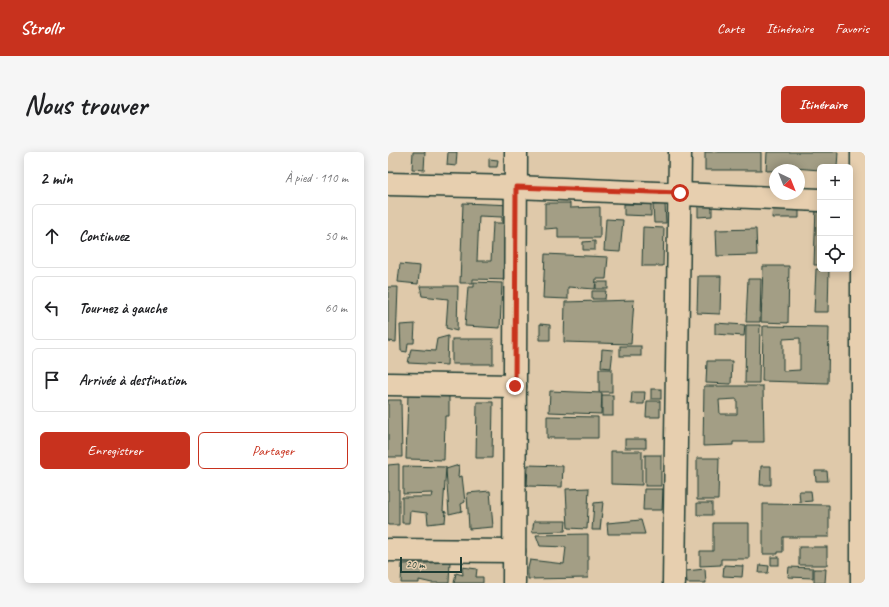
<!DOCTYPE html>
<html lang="fr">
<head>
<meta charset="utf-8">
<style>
	body { margin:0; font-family:Caveat,sans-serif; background:#f6f6f6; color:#202124 }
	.controls { position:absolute; right:12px; top:12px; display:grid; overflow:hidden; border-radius:6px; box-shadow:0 2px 10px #0003 }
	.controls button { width:36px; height:36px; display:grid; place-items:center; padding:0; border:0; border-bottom:1px solid #e0e0e0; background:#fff; color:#202124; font:20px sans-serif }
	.compass { position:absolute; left:381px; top:12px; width:36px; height:36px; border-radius:50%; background:#fff; box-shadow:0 2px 10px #0003; rotate:137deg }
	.scale { position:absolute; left:12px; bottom:10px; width:62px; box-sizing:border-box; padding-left:4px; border:2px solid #1f3d34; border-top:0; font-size:11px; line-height:14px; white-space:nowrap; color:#1f3d34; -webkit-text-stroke:3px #e7cfaf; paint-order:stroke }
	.stop { position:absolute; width:12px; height:12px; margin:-9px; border:3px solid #c8321e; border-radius:50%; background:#fff }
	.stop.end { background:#c8321e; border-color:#fff; box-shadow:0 1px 4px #0008 }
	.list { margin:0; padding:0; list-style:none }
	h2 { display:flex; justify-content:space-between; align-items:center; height:52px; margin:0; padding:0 16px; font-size:17px }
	h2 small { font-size:13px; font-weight:400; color:#757577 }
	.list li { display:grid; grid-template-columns:26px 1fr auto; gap:12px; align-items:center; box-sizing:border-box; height:64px; margin:0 8px 8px; padding:0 8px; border:1px solid #e0e0e0; border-radius:6px }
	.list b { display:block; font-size:15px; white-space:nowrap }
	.list em { font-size:13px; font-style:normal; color:#757577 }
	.actions { display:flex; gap:8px; padding:12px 16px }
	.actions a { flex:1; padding:9px 0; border:1px solid #c8321e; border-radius:6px; text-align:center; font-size:14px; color:#c8321e }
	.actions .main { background:#c8321e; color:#fff }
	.icon { flex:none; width:22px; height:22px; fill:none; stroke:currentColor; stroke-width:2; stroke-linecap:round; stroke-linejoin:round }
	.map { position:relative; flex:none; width:477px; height:431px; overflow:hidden; border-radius:6px }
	header { display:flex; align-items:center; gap:24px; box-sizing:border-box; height:56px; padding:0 20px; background:#c8321e; color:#fff }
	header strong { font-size:19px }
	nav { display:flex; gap:22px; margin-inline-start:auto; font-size:14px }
	.intro { display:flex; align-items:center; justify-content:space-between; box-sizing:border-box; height:96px; padding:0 24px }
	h1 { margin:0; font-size:28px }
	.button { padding:10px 18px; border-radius:6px; background:#c8321e; color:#fff; font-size:14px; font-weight:700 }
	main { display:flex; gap:24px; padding:0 24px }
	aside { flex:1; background:#fff; border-radius:6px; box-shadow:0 2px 10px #0003 }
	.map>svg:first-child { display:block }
</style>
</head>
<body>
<header>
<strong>Strollr</strong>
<nav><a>Carte</a><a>Itinéraire</a><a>Favoris</a></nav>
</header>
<div class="intro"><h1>Nous trouver</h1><a class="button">Itinéraire</a></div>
<main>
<aside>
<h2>2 min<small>À pied · 110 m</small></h2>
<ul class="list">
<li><svg class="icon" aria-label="ahead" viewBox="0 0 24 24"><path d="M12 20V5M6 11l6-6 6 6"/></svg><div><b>Continuez</b></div><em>50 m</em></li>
<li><svg class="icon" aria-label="left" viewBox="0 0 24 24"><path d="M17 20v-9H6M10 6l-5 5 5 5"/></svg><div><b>Tournez à gauche</b></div><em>60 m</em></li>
<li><svg class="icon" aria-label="arrive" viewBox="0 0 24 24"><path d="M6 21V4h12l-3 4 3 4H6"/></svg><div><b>Arrivée à destination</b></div></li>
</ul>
<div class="actions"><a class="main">Enregistrer</a><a>Partager</a></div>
</aside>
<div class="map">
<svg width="477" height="431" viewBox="0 0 477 431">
	<rect width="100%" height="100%" fill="#dfc9aa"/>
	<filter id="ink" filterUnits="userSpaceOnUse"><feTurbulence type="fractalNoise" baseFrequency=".025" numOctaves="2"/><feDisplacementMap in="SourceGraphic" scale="8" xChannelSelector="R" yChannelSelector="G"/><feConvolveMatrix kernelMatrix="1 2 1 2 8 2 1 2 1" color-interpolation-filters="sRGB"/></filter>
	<g filter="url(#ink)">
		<g fill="#a39e85" stroke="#1f3d34" fill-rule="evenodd">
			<polygon points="25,0 37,0 36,18 24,17"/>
			<polygon points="60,0 69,0 68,14 59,13"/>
			<rect x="317" y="0" width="56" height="18"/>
			<polygon points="379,0 450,0 449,15 432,15 432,18 406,16 406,18 378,19"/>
			<polygon points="101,7 110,8 109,15 101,15"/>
			<path d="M75 51 125 53 123 128 85 127V131H72ZM91 64 114 65V71H105L103 109H89Z"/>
			<polygon points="157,51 182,51 182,56 212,55 212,86 170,86 170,76 157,77"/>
			<polygon points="236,52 263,52 263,64 236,63"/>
			<polygon points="277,52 278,71 266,71 265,53"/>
			<polygon points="324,53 324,64 310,65 310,54"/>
			<polygon points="385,53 411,54 411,66 384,66"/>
			<polygon points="428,55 432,55 432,113 426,113"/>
			<polygon points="218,67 235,68 232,100 216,99"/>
			<polygon points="255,75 276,76 275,114 254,114"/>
			<polygon points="368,77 369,103 329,104 328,78"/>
			<polygon points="207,89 207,98 195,98 195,90"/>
			<polygon points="157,102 220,105 218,127 208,127 207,137 180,135 180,147 155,146"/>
			<polygon points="12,112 32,114 30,132 10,130"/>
			<polygon points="375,114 401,114 400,171 373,170"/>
			<polygon points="428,117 441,117 440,160 426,160"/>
			<polygon points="310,124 333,124 332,162 309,161"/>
			<polygon points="360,127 373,127 372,170 358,170"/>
			<polygon points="86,130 114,131 112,176 77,174 80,135 86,135"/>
			<rect x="208" y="130" width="12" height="7"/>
			<polygon points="32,134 70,134 69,179 58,176 60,147 34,144"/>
			<polygon points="0,135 10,135 8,190 0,189"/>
			<polygon points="204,139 218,139 217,147 204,147"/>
			<polygon points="246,148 243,192 176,190 177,150"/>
			<polygon points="327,171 357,173 356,184 327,182"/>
			<polygon points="27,172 26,191 20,191 19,200 13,199 12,173"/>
			<polygon points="152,172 162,173 162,188 152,188"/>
			<polygon points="358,173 372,173 371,231 357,231"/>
			<path d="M375 174 441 175 440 231 374 229ZM412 186V218L395 219V187Z"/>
			<polygon points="60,184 59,213 20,211 23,197 47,199 49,187"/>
			<rect x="64" y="187" width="41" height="25"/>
			<rect x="232" y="194" width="21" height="10"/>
			<polygon points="214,197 225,198 223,216 213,215"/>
			<polygon points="319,209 344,209 343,232 318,231"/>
			<rect x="211" y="217" width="13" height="23"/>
			<path d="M316 234H375L376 290H345V293L315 294ZM349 247V262H332L331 248Z"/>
			<rect x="263" y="237" width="10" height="10"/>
			<polygon points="162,239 214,241 213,262 161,260"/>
			<polygon points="244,240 257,240 256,252 243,252"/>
			<polygon points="20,241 61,242 61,264 57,264 56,308 18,307"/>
			<rect x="214" y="243" width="11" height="21"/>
			<polygon points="0,248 13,248 14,305 0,305"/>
			<polygon points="259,249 272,249 272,265 258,265"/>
			<polygon points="89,250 105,250 104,306 88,306"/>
			<polygon points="159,264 210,265 210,286 159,286"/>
			<rect x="237" y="287" width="21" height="9"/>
			<polygon points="223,299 254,299 254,333 223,332"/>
			<rect x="257" y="303" width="16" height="31"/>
			<polygon points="309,306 331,306 330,348 309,348"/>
			<polygon points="11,312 11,373 0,373 0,313"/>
			<polygon points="71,313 70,325 74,324 77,350 73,352 74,359 61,362 58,317"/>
			<polygon points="140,313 175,314 174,335 139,334"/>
			<polygon points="15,314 58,315 55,359 58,360 57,370 40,372 39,361 22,359 21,371 14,371 14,345 44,345 45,341 15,342"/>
			<polygon points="373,314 383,314 383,333 372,333"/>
			<polygon points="427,319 439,319 440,329 428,329"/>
			<polygon points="201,336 199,377 180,376 178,337"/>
			<polygon points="256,337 275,337 274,358 255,358"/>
			<polygon points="102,339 105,375 81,377 79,341"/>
			<polygon points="411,339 423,339 424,349 412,350"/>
			<polygon points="215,350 212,378 204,378 206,351"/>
			<rect x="309" y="351" width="15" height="12"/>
			<polygon points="375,352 441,353 441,385 395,385 395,400 390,400 390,402 375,402"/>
			<polygon points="253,368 257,382 220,382 219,371"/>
			<polygon points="146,369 178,369 177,379 144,380"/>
			<polygon points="325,371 361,371 361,407 333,407 333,413 312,414 312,399 325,399"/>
			<polygon points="200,382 200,426 140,427 140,416 142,408 176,412 178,395 152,394 148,383"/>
			<rect x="411" y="395" width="28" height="18"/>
			<rect x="383" y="405" width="8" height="8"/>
			<polygon points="62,410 61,431 44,431 31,428 31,431 13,431 14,412"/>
			<polygon points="336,413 355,414 354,425 335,424"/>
			<polygon points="372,413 381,414 380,421 371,421"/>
			<polygon points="74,415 89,417 88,425 95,425 95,431 66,431 68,421 75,423"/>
			<polygon points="401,415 425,416 425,426 400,425"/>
			<polygon points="317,417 318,431 299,431 298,419"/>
			<polygon points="426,417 438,417 437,431 426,431"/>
		</g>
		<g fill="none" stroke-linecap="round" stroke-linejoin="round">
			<g stroke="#1f3d34" stroke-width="25">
				<g id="minor">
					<polyline points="0,32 128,35 432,48"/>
					<polyline points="0,232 127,234"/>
					<polyline points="0,398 126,399"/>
					<polyline points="126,431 128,0"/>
					<polyline points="286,431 292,0"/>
				</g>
			</g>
			<g stroke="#1f3d34" stroke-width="25">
				<polyline id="trunk" points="474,0 474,431"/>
			</g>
			<use href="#minor" stroke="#e7cfaf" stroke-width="22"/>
			<use href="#trunk" stroke="#e7cfaf" stroke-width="22"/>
		</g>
	</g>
	<g fill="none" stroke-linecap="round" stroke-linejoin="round" filter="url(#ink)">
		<polyline stroke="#c8321e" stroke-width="5" points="127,234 128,35 292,41"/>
	</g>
</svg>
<div class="controls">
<button>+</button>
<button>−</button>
<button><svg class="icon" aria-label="locate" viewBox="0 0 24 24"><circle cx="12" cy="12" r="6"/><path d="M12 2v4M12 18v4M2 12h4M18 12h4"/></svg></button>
</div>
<svg class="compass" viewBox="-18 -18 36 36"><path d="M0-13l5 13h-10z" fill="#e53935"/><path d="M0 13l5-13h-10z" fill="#757577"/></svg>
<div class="scale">20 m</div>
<div class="stop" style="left:292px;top:41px"></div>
<div class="stop end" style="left:127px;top:234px"></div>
</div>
</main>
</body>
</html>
